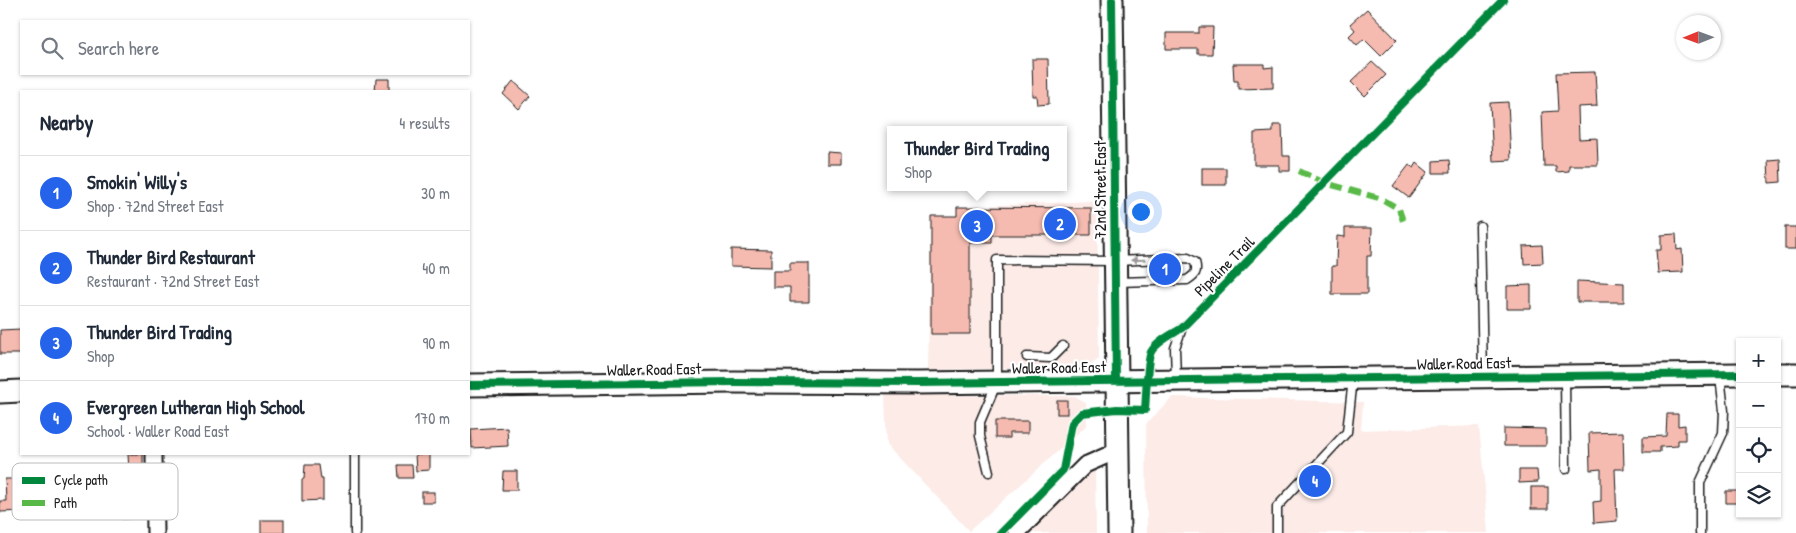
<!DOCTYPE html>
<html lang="en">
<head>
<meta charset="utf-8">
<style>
	body { margin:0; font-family:"Patrick Hand",sans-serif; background:#f2f2f3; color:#1f2937 }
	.controls { position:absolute; right:15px; bottom:15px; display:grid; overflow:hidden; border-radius:0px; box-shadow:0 1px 4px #0004 }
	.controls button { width:45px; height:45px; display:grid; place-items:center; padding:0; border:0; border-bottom:1px solid #e0e1e3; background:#fff; color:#1f2937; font:25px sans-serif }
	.compass { position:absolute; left:1676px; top:15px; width:45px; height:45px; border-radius:50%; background:#fff; box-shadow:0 1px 4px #0004; rotate:269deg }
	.you { position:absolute; left:1140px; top:211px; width:18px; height:18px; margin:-12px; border:4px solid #fff; border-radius:50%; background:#1a73e8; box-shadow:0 0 0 8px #1a73e833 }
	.badge { display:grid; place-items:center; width:32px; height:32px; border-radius:50%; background:#2563eb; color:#fff; font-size:16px; font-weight:700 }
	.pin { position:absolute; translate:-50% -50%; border:2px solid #fff; box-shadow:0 1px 5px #0006 }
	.popup { position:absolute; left:887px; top:126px; width:180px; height:65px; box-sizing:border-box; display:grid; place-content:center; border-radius:0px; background:#fff; filter:drop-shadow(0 1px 4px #0005); font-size:16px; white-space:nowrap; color:#747a83 }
	.popup b { font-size:19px; color:#1f2937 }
	.popup::after { content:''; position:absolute; left:50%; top:100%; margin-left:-10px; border:10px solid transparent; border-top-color:#fff }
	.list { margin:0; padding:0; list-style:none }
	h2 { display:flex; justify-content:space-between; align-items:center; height:65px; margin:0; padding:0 20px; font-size:21px }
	h2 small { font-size:16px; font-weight:400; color:#747a83 }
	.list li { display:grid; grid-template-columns:32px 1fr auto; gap:15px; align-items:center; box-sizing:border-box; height:75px; padding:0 20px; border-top:1px solid #e0e1e3 }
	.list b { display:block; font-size:19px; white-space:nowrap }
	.list p { margin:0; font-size:16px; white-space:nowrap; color:#747a83 }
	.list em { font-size:16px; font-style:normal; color:#747a83 }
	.icon { flex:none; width:28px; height:28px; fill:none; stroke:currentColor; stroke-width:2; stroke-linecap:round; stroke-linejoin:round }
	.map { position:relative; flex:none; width:1796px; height:533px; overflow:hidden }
	.search { position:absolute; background:#fff; box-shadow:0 1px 4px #0004; left:20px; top:20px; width:450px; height:55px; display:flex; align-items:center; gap:12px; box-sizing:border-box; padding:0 18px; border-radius:0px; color:#747a83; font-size:19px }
	.panel { position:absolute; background:#fff; box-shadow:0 1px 4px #0004; left:20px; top:90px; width:450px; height:365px; border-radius:0px }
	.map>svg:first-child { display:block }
</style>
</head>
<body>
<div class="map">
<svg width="1796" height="533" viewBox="0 0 1796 533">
	<rect width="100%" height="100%" fill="#fff"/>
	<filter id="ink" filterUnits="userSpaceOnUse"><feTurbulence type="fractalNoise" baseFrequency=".02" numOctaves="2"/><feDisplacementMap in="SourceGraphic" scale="10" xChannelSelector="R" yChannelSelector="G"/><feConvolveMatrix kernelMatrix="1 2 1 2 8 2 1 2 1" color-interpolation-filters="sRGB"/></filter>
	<g filter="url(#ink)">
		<g fill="#fcebe7">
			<polygon points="1097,201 1099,359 1088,367 928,370 931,216 957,216 957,207"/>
			<polygon points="885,395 1075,396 1086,403 1087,425 969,531 887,444"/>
			<polygon points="1172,397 1363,402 1361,430 1479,426 1489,533 1147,533 1146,424"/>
			<polygon points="1095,467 1096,533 1029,533"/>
		</g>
		<g fill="#f6bbb0" stroke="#1c1c1c">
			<polygon points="1367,9 1397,40 1381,56 1364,39 1357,45 1349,36 1355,30 1350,24"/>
			<polygon points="1199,27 1213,27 1212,54 1198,54 1198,49 1166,49 1166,33 1199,33"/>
			<polygon points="1032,59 1048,59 1049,104 1038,105 1037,96 1033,96"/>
			<polygon points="1372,62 1386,75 1365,96 1351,82"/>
			<polygon points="1233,64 1264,64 1264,68 1273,67 1273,88 1238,89 1238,81 1234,81"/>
			<polygon points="1595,72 1597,106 1578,107 1579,139 1597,138 1598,165 1569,165 1569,171 1556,172 1556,166 1544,166 1542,112 1558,111 1556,73"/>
			<polygon points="376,79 389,79 389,91 375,91"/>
			<polygon points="513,81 530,96 519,109 503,94"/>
			<polygon points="1508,102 1511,160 1493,161 1490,103"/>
			<polygon points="1273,125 1282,125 1283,156 1290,156 1290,171 1279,171 1279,165 1254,165 1254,133 1273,132"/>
			<polygon points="827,152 841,153 841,164 827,164"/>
			<polygon points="1780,159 1781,182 1769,183 1768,160"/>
			<polygon points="1449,160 1450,173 1433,173 1433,161"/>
			<polygon points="1417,163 1428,172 1409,198 1393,186 1409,165 1414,168"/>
			<rect x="1202" y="168" width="24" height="17"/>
			<polygon points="957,207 1091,208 1091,235 992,235 992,243 970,243 970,334 931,334 931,216 957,216"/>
			<rect x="1785" y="227" width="11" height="22"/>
			<polygon points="1345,228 1372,228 1371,256 1367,256 1367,294 1332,294 1332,266 1336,266 1337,236 1345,237"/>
			<polygon points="1676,234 1677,250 1682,249 1683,272 1658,273 1656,250 1661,250 1661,235"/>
			<polygon points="1542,245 1543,263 1524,264 1523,246"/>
			<polygon points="731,249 771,250 771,267 731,266"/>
			<polygon points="790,263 809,263 809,302 790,302 790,287 773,287 773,271 790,271"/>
			<polygon points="1577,281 1624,283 1624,302 1577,302"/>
			<polygon points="1531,285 1531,309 1507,309 1507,286"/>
			<polygon points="21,329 21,354 0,354 0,330"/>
			<rect x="1057" y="400" width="10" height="14"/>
			<polygon points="1667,414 1678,414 1678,426 1685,425 1685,440 1678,440 1678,446 1660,447 1660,452 1643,452 1643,437 1666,436"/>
			<polygon points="995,421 1028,421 1028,433 1009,433 1009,438 995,438"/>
			<polygon points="507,427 508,446 472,448 471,429"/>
			<polygon points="1504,428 1546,429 1546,446 1504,446"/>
			<polygon points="1623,432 1624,469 1615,469 1617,521 1594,523 1593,502 1601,501 1601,469 1590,470 1589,433"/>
			<polygon points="128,454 143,454 143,482 141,482 142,518 122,519 121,507 126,507 125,483 122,483 122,473 129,472"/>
			<polygon points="415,454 429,454 429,470 416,471"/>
			<polygon points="305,465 319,465 321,479 323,479 323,500 302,501 302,479 304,479"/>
			<polygon points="398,465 412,465 413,478 399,478"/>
			<polygon points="1519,470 1537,470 1538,482 1519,483"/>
			<polygon points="503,471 517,471 517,490 502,490"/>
			<polygon points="5,479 18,479 18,483 31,482 32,501 25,501 25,511 0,512 0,501 6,501"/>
			<rect x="1531" y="487" width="17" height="22"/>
			<polygon points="1726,491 1739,491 1740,503 1726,503"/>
			<rect x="422" y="492" width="12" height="10"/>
			<rect x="261" y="520" width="23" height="13"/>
		</g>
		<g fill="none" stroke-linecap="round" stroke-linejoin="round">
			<g stroke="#1c1c1c" stroke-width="11">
				<g id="lane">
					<polyline points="1480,226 1483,375"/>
					<polyline points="1027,357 1051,358 1063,346"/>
					<polyline points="1176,378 1175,348 1182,328"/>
					<polyline points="1565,378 1566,469"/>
					<polyline points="355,454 355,533"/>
					<path d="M989 472 980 436V422L997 382V260L1115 261 1188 258 1195 262C1198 272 1195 275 1187 280L1117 282"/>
					<polyline points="1277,533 1277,507 1347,432 1353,379"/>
					<polyline points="1700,533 1700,483 1723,433 1724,411 1720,376"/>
				</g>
			</g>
			<g stroke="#1c1c1c" stroke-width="19">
				<g id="street">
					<polyline points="154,454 155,533"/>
					<polyline points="1017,533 1085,465 1117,451"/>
				</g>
			</g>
			<g stroke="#1c1c1c" stroke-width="25">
				<g id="secondary">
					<polyline points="1112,0 1119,533"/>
					<polyline points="1777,374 1796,374"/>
					<polyline points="469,385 734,382 917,383 1740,374"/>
					<polyline points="0,392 21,391"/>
				</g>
			</g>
			<use href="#lane" stroke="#fff" stroke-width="8"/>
			<use href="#street" stroke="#fff" stroke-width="15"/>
			<use href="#secondary" stroke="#fff" stroke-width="21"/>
			<polyline stroke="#58b947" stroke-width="6" stroke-dasharray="12 6" stroke-linecap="butt" points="1299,171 1325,183 1382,199 1399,209 1404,224"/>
			<g stroke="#fff" stroke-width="11">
				<g id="cycleway">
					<polyline points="1112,0 1116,380"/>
					<polyline points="469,385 734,382 917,383 1740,374"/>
					<path d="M1001 533 1063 470 1072 423 1082 413 1117 409 1145 410C1146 399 1147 359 1151 352 1156 342 1173 334 1182 328L1503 0"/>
				</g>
			</g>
			<use href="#cycleway" stroke="#00873e" stroke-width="8"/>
		</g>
		<defs><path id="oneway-solid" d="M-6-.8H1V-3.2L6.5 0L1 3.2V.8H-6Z" transform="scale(1.25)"/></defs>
		<use fill="#999" href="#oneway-solid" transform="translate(1138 260) rotate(178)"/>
	</g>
	<g text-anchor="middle" stroke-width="4.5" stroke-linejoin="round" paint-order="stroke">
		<g font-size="16" fill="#1c1c1c" stroke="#fff">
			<text transform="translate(1100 190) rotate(-90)" y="6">72nd Street East</text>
			<text transform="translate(1224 266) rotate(-45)" y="6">Pipeline Trail</text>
			<text transform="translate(1464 363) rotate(-1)" y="6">Waller Road East</text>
			<text transform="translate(1059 367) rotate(-1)" y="6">Waller Road East</text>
			<text transform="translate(654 369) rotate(-1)" y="6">Waller Road East</text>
		</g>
	</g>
	<rect x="12" y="463" width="166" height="57" rx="8" fill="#fff" stroke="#bbb" stroke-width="1"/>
	<rect x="22" y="477" width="23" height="7" fill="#00873e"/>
	<rect x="22" y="500" width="23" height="6" fill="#58b947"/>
	<g font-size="14" fill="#1c1c1c">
		<text x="54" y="485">Cycle path</text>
		<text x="54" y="508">Path</text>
	</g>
</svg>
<div class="controls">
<button>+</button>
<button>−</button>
<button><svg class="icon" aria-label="locate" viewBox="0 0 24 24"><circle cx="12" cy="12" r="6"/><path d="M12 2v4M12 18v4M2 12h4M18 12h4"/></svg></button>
<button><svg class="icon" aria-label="layers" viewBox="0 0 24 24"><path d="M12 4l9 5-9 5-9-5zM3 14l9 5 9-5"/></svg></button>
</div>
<svg class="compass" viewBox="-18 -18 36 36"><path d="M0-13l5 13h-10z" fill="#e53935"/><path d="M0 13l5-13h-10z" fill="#747a83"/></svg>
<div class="you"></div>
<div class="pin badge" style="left:1165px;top:269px">1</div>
<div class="pin badge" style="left:1060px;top:224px">2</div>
<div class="pin badge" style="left:977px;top:226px">3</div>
<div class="popup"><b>Thunder Bird Trading</b>Shop</div>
<div class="pin badge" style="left:1315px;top:481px">4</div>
<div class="search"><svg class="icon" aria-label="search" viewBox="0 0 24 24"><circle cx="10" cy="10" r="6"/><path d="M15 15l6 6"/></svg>Search here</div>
<section class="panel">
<h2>Nearby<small>4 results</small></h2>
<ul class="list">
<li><span class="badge">1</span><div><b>Smokin' Willy's</b><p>Shop · 72nd Street East</p></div><em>30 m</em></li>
<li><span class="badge">2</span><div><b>Thunder Bird Restaurant</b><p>Restaurant · 72nd Street East</p></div><em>40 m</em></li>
<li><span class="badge">3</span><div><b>Thunder Bird Trading</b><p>Shop</p></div><em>90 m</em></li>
<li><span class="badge">4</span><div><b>Evergreen Lutheran High School</b><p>School · Waller Road East</p></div><em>170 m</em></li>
</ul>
</section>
</div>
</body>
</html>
